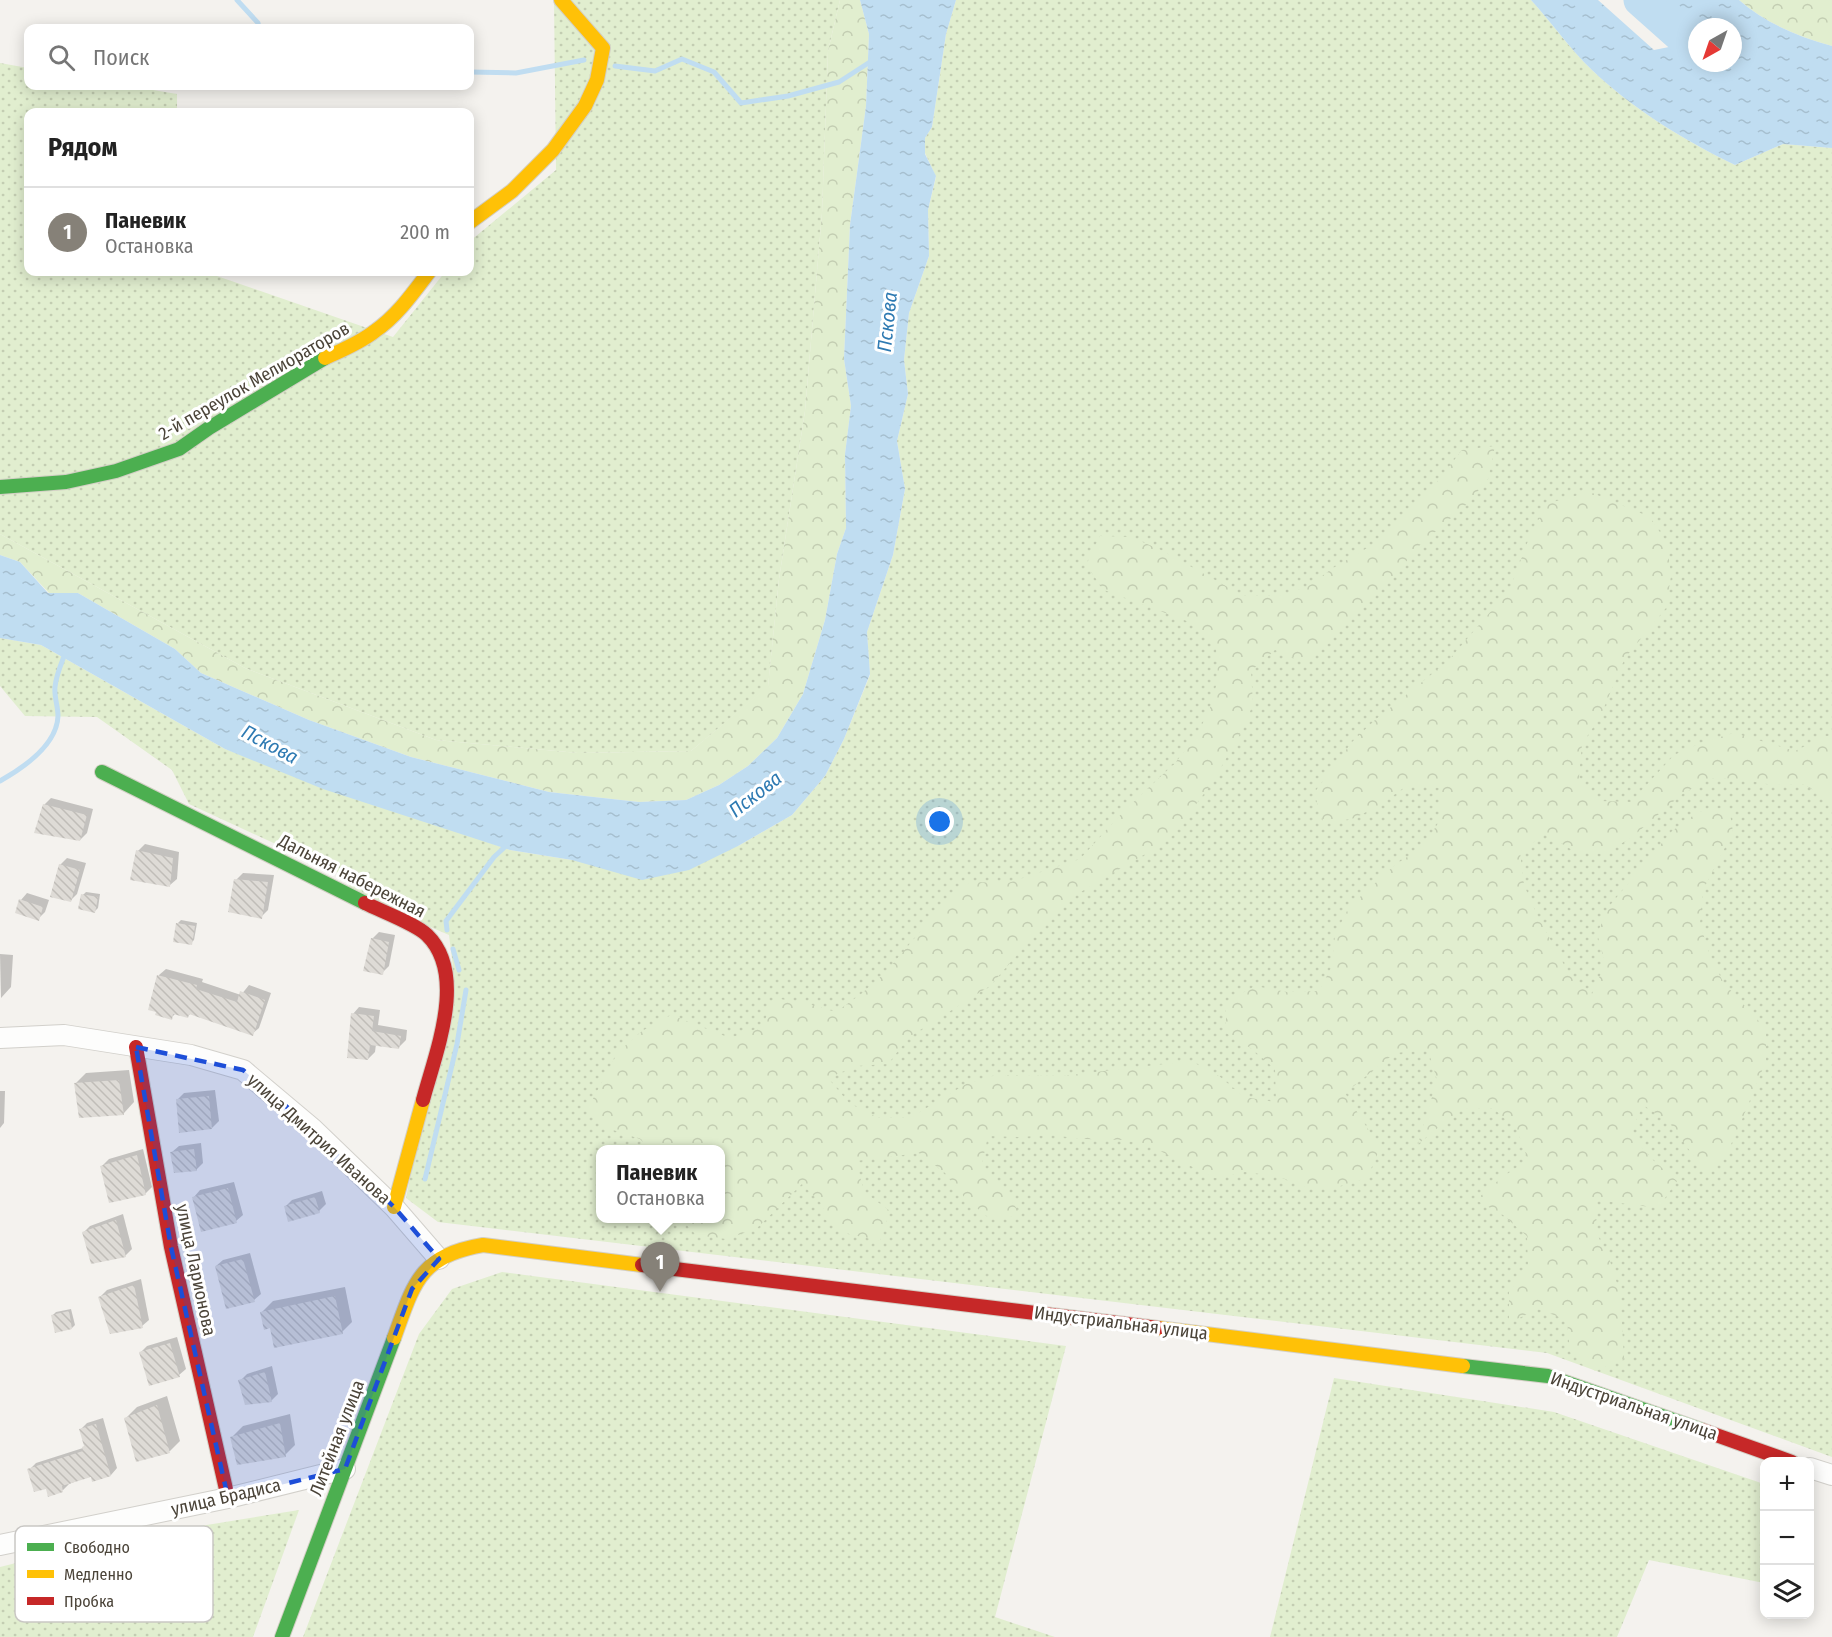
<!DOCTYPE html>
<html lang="ru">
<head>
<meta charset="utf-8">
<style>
	body { margin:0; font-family:"Fira Sans Condensed",sans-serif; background:#f2f2f2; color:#222 }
	.controls { position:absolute; right:18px; bottom:18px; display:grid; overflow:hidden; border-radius:12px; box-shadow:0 3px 15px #0003 }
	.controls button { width:54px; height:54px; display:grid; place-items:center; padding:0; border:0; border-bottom:2px solid #e0e0e0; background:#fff; color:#222; font:30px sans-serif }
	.compass { position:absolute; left:1688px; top:18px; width:54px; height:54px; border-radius:50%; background:#fff; box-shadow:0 3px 15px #0003; rotate:220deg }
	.you { position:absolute; left:940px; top:822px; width:21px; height:21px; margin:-15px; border:4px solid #fff; border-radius:50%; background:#1a73e8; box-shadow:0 0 0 9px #1a73e833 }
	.badge { display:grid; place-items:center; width:39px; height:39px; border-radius:50%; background:#868178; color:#fff; font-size:20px; font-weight:700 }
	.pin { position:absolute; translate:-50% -50px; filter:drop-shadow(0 2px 3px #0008) }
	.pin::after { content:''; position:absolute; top:32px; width:21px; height:18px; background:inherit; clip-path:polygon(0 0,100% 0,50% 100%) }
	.popup { position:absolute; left:596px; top:1145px; width:129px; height:78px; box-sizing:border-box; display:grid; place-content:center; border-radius:12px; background:#fff; filter:drop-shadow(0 2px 4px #0005); font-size:20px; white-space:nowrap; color:#767676 }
	.popup b { font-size:22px; color:#222 }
	.popup::after { content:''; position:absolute; left:50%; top:100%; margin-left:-12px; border:12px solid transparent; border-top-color:#fff }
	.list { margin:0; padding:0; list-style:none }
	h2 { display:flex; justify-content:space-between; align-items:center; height:78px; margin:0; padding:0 24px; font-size:26px }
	h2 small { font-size:20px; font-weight:400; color:#767676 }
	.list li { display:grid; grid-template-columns:39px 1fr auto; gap:18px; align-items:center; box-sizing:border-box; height:90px; padding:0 24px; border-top:2px solid #e0e0e0 }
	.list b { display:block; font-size:22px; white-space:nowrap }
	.list p { margin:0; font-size:20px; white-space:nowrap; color:#767676 }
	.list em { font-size:20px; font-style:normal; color:#767676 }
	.icon { flex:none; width:33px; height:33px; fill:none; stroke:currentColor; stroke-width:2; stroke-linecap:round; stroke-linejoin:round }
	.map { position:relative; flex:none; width:1832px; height:1637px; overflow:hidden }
	.search { position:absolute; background:#fff; box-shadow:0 3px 15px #0003; left:24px; top:24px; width:450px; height:66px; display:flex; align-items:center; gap:15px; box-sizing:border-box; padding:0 21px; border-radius:12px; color:#767676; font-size:22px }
	.panel { position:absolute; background:#fff; box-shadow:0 3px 15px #0003; left:24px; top:108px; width:450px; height:168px; border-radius:12px }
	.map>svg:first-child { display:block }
</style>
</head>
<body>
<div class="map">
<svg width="1832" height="1637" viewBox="0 0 1832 1637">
	<defs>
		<pattern id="grass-dots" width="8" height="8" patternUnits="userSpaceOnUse" patternTransform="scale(1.5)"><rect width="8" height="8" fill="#e1eecf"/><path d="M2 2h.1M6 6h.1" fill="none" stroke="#c3cdb2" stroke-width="1.8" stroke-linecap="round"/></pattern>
		<pattern id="forest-crowns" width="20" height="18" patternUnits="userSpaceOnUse" patternTransform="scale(1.5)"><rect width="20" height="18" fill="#e1eecf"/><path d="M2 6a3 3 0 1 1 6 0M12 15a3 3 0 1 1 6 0" fill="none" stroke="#c3cdb2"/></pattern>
		<pattern id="water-ripples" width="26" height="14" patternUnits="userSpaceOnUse" patternTransform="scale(1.5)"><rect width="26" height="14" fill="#c0ddf1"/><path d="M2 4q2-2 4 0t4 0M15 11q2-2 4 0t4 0" fill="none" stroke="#a6bfcf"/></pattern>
		<pattern id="building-back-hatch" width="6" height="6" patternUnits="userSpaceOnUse" patternTransform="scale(1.5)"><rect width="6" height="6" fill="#dedbd6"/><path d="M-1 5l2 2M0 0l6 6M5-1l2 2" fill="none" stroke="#c0bdb8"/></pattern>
	</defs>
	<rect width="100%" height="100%" fill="#f4f2ee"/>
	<g fill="url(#grass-dots)" fill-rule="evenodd">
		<polygon points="554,0 840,0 828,51 822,213 805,411 779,579 768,687 691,751 578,753 436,740 245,668 0,534 0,63 28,68 28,86 129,86 177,94 177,112 28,112 28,272 212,272 214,275 393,337 445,272 470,272 470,241 556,170"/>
		<path d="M956 0H1531C1552 23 1570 49 1592 70 1634 110 1684 140 1735 165L1783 144 1832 148V1457L1547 1353 438 1222 406 1198 453 967 449 935 354 894 343 875 189 804 172 770 97 717 25 716 0 686V638L41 645 225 749 510 850 572 860 738 846 792 815 825 776 844 739 870 675 867 632 893 555 905 489 897 441 908 394 904 360 909 313 929 256 928 210 936 177 925 153V138L932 127 946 34ZM600 1150H720V1218H600Z"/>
		<polygon points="502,1272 1066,1346 995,1617 1055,1637 303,1637 419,1334 452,1289"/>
		<polygon points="1334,1378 1554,1412 1764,1484 1764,1583 1649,1560 1617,1637 1270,1637"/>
		<polygon points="299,1510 253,1637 0,1637 0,1567 96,1543"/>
	</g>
	<g fill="url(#forest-crowns)">
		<polygon points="840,0 860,0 869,34 866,106 850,225 844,359 851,406 845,454 846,528 837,554 825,620 803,694 777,738 748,766 719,785 686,800 639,802 549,792 411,757 309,720 201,673 175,649 78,593 49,593 20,562 0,555 0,534 245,668 436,740 578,753 691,751 768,686 779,579 805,411 822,213 828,51"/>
		<path d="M1739 0H1832V46C1799 37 1765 23 1739 0Z"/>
		<polygon points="1495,446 1488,479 1467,504 1419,546 1399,570 1351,618 1329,643 1304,662 1275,650 1251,671 1253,704 1244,727 1212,783 1173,835 1147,853 1062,903 990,986 909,1037 888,1064 856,1066 828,1078 849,1103 878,1118 910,1118 966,1084 996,1075 1061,1076 1191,1061 1219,1076 1244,1097 1276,1102 1275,1069 1252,1049 1226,1033 1226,1002 1255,986 1287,992 1319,991 1332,966 1335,935 1349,907 1396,864 1423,847 1440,820 1440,788 1409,784 1383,803 1355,818 1324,824 1314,793 1352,742 1375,720 1448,661 1510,589 1532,530 1549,503 1590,492 1650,517 1667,543 1671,576 1666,608 1625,658 1600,717 1582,744 1579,777 1600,801 1631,802 1674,755 1703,742 1734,733 1795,751 1823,737 1832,735 1832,806 1830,800 1803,784 1772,785 1741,779 1709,778 1681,795 1631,838 1603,854 1572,850 1546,833 1520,852 1524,885 1537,915 1568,972 1592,994 1605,964 1597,933 1611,904 1672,831 1698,812 1729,807 1733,832 1703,890 1700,923 1709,953 1723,982 1766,1029 1766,1061 1741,1122 1728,1151 1705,1172 1669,1122 1643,1105 1630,1134 1653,1160 1677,1181 1658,1208 1597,1200 1596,1232 1610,1261 1620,1293 1624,1359 1595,1371 1570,1352 1567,1320 1538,1309 1509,1323 1509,1292 1528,1266 1527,1236 1503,1215 1476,1200 1501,1178 1528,1160 1517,1130 1493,1108 1461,1109 1418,1144 1437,1080 1428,1050 1395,1053 1345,1093 1380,1148 1367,1178 1337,1187 1305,1187 1277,1176 1245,1172 1215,1178 1156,1149 1126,1140 1083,1139 1051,1135 1020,1137 988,1136 981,1168 1005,1189 1021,1216 989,1218 965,1198 945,1173 919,1153 856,1161 864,1192 890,1211 880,1241 849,1234 821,1217 824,1206 802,1184 756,1229 726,1239 696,1235 681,1219 720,1218 720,1150 650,1149 640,1139 610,1129 588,1108 618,1052 642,1031 671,1015 730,1038 762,1027 774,998 805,1003 836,1012 861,994 885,973 946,901 970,882 1008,883 1080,859 1124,811 1175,763 1195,738 1209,711 1218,679 1216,647 1192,623 1104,590 1086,565 1100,536 1131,537 1161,550 1244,596 1278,596 1307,587 1333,568 1374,544 1422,501 1462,450"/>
	</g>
	<g fill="url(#water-ripples)" fill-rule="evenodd">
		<polygon points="860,0 956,0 946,34 932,127 925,138 925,154 936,176 928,210 929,256 909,313 904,360 908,394 897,441 905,489 893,555 867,632 870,674 844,739 825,776 792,815 738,846 689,870 642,880 572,860 510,850 323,789 225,749 41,645 0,638 0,555 20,562 48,593 78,593 175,649 201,673 309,720 411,757 549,792 639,802 686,800 719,785 748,766 777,738 803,694 825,620 837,554 846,528 845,454 851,406 844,359 850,225 866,106 869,34"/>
		<path d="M1531 0H1598L1654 50 1674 46C1674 38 1670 35 1668 28 1664 18 1665 9 1659 0H1739C1765 23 1799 37 1832 46V148L1783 144 1735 165C1684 140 1634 110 1592 70 1570 49 1552 23 1531 0ZM1697 27H1733V63H1697Z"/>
	</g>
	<g fill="#0003">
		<polygon points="51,798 93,809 87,833 80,840 44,805"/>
		<polygon points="145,844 179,852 177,879 170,885 138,851"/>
		<polygon points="67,858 86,863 77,894 71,900 60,865"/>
		<polygon points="243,873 274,875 268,910 261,917 236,880"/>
		<polygon points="86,892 100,894 98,908 95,911 83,895"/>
		<polygon points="27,893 49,900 45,912 38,919 21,900"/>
		<polygon points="181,920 197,923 194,940 191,943 178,923"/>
		<polygon points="379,932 395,935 389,966 382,973 372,939"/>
		<polygon points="0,954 13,955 11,987 1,998"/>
		<polygon points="166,969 203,979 202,982 241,995 249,985 271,993 259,1028 252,1034 191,1013 188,1016 176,1013 171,1018 150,1009 159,975"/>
		<polygon points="359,1007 380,1010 378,1025 407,1030 406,1040 399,1047 376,1044 375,1052 368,1059 353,1014"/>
		<polygon points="129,1070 134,1102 124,1113 81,1116 76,1083 86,1073"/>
		<polygon points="215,1090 219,1121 212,1128 177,1100 184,1093"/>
		<polygon points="0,1091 5,1091 4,1123 0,1128"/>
		<polygon points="201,1143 203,1163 196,1170 172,1152 179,1146"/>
		<polygon points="143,1149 152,1187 145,1194 102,1166 109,1159"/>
		<polygon points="234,1182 243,1215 236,1221 194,1197 200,1190"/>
		<polygon points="322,1191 326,1204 319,1211 285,1207 292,1200"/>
		<polygon points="123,1214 132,1249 125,1256 83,1233 90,1226"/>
		<polygon points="250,1253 261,1294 254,1300 216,1266 223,1260"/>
		<polygon points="141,1279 149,1320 142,1326 100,1297 107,1290"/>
		<polygon points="345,1287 352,1322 342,1332 271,1327 262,1312 273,1301"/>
		<polygon points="71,1309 75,1325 72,1328 53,1315 56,1312"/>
		<polygon points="177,1337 186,1369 179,1375 140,1353 147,1346"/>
		<polygon points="272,1366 278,1394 271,1401 240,1381 247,1374"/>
		<polygon points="167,1396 180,1441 170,1451 137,1460 126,1418 137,1407"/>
		<polygon points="290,1414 295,1445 285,1455 232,1437 243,1426"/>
		<polygon points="103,1418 117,1468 111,1475 92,1475 69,1484 63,1490 47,1487 29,1470 36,1463 83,1448 85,1446 81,1429 87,1423"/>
	</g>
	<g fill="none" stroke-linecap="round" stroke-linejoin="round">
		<g stroke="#c0ddf1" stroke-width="5">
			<polyline points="237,0 258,23 259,28"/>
			<polyline points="615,66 655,71 682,59 714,72 741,103 788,96 839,82 873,60"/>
			<polyline points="470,72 516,73 584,60"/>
			<path d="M0 781C23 768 57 745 58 716 58 706 54 697 55 687 56 675 62 662 66 651"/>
			<polyline points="447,930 446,921 494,857 507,845"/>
			<polyline points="453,949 459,970"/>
			<polyline points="425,1179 457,1044 466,990"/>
		</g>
		<polyline stroke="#c0ddf1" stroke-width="33" points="1640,0 1685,40 1697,48"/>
	</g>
	<g fill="url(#building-back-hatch)">
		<polygon points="43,804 87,815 80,841 34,833"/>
		<polygon points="136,850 173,858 170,887 130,880"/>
		<polygon points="59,864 80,870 71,902 50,897"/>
		<polygon points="234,879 268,882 262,919 228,912"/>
		<polygon points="81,894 98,897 95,913 78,909"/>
		<polygon points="19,899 43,907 39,921 15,913"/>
		<polygon points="176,923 195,926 192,945 173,942"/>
		<polygon points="371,938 389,942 383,975 363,971"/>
		<polygon points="157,975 197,985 196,989 237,1002 240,991 265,1000 253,1036 189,1014 188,1018 173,1014 172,1020 155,1015 156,1012 148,1010"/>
		<polygon points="351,1013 374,1016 372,1031 401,1036 399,1049 370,1045 368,1060 347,1058"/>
		<polygon points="119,1080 124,1115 79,1118 74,1083"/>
		<polygon points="209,1096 212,1129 179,1133 176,1099"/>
		<polygon points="194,1149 197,1171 174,1173 170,1152"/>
		<polygon points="137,1155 146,1195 109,1203 100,1166"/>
		<polygon points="228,1188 237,1223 201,1232 192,1197"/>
		<polygon points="315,1197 320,1213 288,1222 284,1206"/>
		<polygon points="116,1220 126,1257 91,1264 82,1232"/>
		<polygon points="243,1259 255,1302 226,1309 215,1266"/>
		<polygon points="134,1285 143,1328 110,1334 98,1297"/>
		<polygon points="335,1296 343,1334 274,1348 270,1328 264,1330 260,1312"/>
		<polygon points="69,1311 72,1329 55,1333 51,1315"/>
		<polygon points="170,1343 180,1377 149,1386 139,1352"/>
		<polygon points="265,1372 272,1402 245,1405 238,1380"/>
		<polygon points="157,1405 170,1453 136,1462 124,1418"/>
		<polygon points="280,1423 286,1457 237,1465 230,1437"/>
		<polygon points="96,1424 111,1476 92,1482 91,1477 62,1486 63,1492 48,1497 46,1489 34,1492 27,1469 83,1451 82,1447 84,1446 79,1429"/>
	</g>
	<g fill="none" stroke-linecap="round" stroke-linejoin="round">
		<g stroke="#d2d0cb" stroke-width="22">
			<g id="street">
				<polyline points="0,1038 64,1035 191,1055 243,1070 313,1129 394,1207 439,1259"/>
				<polyline points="1810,1468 1832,1475"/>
				<polyline points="0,1545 228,1498 345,1469"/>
			</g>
		</g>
		<g stroke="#d3cfc5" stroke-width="16">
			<g id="fast">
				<polyline points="0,487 66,482 116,471 179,449 209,428 325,358"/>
				<polyline points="102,772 365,903"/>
				<polyline points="1463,1366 1548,1376 1702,1430"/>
				<polyline points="282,1637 394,1338"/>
			</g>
		</g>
		<g stroke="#d3cfc5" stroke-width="16">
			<g id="slow">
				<polyline points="470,222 512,191 553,150 585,106 597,80 603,48 561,0"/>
				<path d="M325 358C342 350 360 343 375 331 397 316 413 293 429 272"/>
				<polyline points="394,1207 423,1100"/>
				<polyline points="1158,1328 1463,1366"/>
				<path d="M394 1338C414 1283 419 1256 483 1245L642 1265"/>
			</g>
		</g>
		<g stroke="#d3cfc5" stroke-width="16">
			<g id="jam">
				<path d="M365 903C381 911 416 924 427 935 468 975 435 1054 423 1100"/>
				<polyline points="136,1047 171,1247 228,1498"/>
				<polyline points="642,1265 1158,1328"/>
				<polyline points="1702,1430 1792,1462"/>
			</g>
		</g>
		<use href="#street" stroke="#fdfdfc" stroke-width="20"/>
		<use href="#fast" stroke="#4caf50" stroke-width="14"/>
		<use href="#slow" stroke="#ffc107" stroke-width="14"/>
		<use href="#jam" stroke="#c62828" stroke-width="14"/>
	</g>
	<path fill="#1d4ed8" fill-opacity="0.2" stroke="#1d4ed8" stroke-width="4.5" stroke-dasharray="12 8" stroke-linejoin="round" d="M136 1047 243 1070 313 1129 394 1207 439 1259 412 1289 345 1469 228 1498 171 1247Z"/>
	<g text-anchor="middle" stroke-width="6" stroke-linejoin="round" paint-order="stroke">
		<g font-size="18" fill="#4b4439" stroke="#fff">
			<text transform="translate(254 381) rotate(-30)" y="6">2-й переулок Мелиораторов</text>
			<text transform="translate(352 876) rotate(27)" y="6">Дальняя набережная</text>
			<text transform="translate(319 1139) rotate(42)" y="6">улица Дмитрия Иванова</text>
			<text transform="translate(196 1270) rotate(78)" y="6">улица Ларионова</text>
			<text transform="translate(1121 1323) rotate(7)" y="6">Индустриальная улица</text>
			<text transform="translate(1634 1406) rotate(19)" y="6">Индустриальная улица</text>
			<text transform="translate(337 1438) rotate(-69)" y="6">Литейная улица</text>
			<text transform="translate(226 1497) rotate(-13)" y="6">улица Брадиса</text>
		</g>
		<g font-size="20" font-style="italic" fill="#2e7ab2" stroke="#fff">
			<text transform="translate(887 322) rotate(-84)" y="7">Пскова</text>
			<text transform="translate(270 744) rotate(28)" y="7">Пскова</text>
			<text transform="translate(755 794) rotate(-38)" y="7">Пскова</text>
		</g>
	</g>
	<rect x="15" y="1526" width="198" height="96" rx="9" fill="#fff" stroke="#c9c7c4" stroke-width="1.5"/>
	<rect x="27" y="1543" width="27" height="8" fill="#4caf50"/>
	<rect x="27" y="1570" width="27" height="8" fill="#ffc107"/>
	<rect x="27" y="1597" width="27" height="8" fill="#c62828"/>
	<g font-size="16" fill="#4b4439">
		<text x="64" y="1553">Свободно</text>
		<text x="64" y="1580">Медленно</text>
		<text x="64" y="1607">Пробка</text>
	</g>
</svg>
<div class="controls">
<button>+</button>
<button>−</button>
<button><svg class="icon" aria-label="layers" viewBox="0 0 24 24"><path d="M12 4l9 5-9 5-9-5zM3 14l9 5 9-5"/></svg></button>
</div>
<svg class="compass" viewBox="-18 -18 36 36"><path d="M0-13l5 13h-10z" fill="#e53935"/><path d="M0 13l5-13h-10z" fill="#767676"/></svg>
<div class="you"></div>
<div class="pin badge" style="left:660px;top:1292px">1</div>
<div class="popup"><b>Паневик</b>Остановка</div>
<div class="search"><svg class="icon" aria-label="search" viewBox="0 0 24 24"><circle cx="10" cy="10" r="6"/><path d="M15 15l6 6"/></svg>Поиск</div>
<section class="panel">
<h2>Рядом<small></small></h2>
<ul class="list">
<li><span class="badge">1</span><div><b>Паневик</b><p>Остановка</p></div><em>200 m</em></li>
</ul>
</section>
</div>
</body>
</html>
